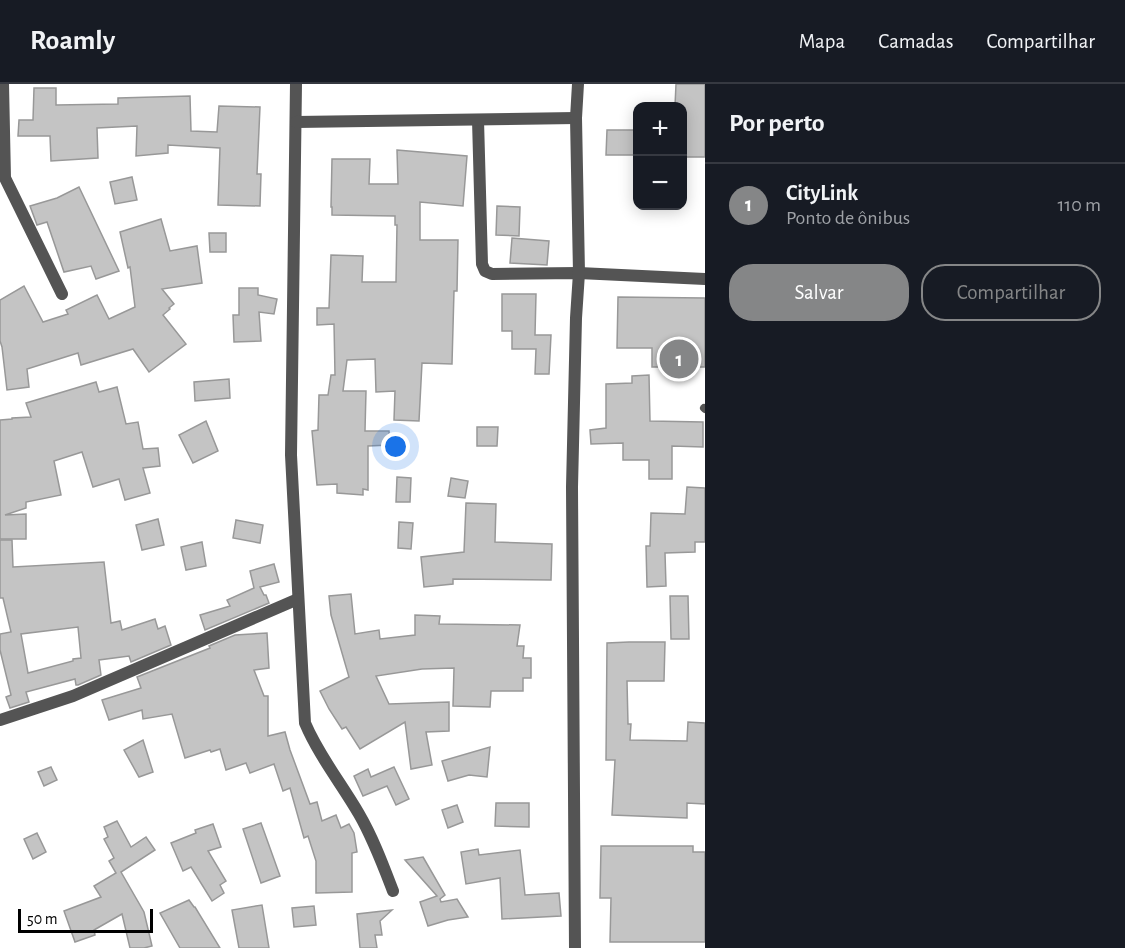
<!DOCTYPE html>
<html lang="pt">
<head>
<meta charset="utf-8">
<style>
	body { margin:0; font-family:"Alegreya Sans",sans-serif; background:#242831; color:#f1f3f6 }
	.controls { position:absolute; right:18px; top:18px; display:grid; overflow:hidden; border-radius:12px; box-shadow:0 3px 15px #0003 }
	.controls button { width:54px; height:54px; display:grid; place-items:center; padding:0; border:0; border-bottom:2px solid #363941; background:#171b24; color:#f1f3f6; font:30px sans-serif }
	.scale { position:absolute; left:18px; bottom:15px; width:135px; box-sizing:border-box; padding-left:6px; border:3px solid #000; border-top:0; font-size:16px; line-height:21px; white-space:nowrap; color:#000; -webkit-text-stroke:4px #fff; paint-order:stroke }
	.you { position:absolute; left:396px; top:363px; width:21px; height:21px; margin:-15px; border:4px solid #fff; border-radius:50%; background:#1a73e8; box-shadow:0 0 0 9px #1a73e833 }
	.badge { display:grid; place-items:center; width:39px; height:39px; border-radius:50%; background:#858687; color:#fff; font-size:20px; font-weight:700 }
	.pin { position:absolute; translate:-50% -50%; border:3px solid #fff; box-shadow:0 2px 6px #0006 }
	.list { margin:0; padding:0; list-style:none }
	h2 { display:flex; justify-content:space-between; align-items:center; height:78px; margin:0; padding:0 24px; font-size:26px }
	h2 small { font-size:20px; font-weight:400; color:#9ea1a6 }
	.list li { display:grid; grid-template-columns:39px 1fr auto; gap:18px; align-items:center; box-sizing:border-box; height:84px; padding:0 24px; border-top:2px solid #363941 }
	.list b { display:block; font-size:22px; white-space:nowrap }
	.list p { margin:0; font-size:20px; white-space:nowrap; color:#9ea1a6 }
	.list em { font-size:20px; font-style:normal; color:#9ea1a6 }
	.actions { display:flex; gap:12px; padding:18px 24px }
	.actions a { flex:1; padding:14px 0; border:2px solid #858687; border-radius:24px; text-align:center; font-size:21px; color:#858687 }
	.actions .main { background:#858687; color:#fff }
	.map { position:relative; flex:none; width:705px; height:864px; overflow:hidden }
	header { display:flex; align-items:center; gap:36px; box-sizing:border-box; height:84px; padding:0 30px; background:#171b24; border-bottom:2px solid #363941 }
	header strong { font-size:28px }
	nav { display:flex; gap:33px; margin-inline-start:auto; font-size:21px }
	main { display:flex }
	aside { flex:1; background:#171b24 }
	.map>svg:first-child { display:block }
</style>
</head>
<body>
<header>
<strong>Roamly</strong>
<nav><a>Mapa</a><a>Camadas</a><a>Compartilhar</a></nav>
</header>
<main>
<div class="map">
<svg width="705" height="864" viewBox="0 0 705 864">
	<rect width="100%" height="100%" fill="#fff"/>
	<g fill="#c4c4c4" stroke="#989898" stroke-width="1.5" fill-rule="evenodd">
		<polygon points="676,0 705,0 705,73 682,73 682,22 675,22"/>
		<polygon points="34,4 56,4 56,21 118,20 118,14 190,12 191,47 217,48 219,22 260,23 257,90 261,90 260,122 218,121 220,64 168,61 168,69 136,72 137,42 97,44 98,74 51,77 50,52 18,52 19,36 33,36"/>
		<polygon points="607,46 638,46 638,71 606,71"/>
		<polygon points="397,66 467,72 463,122 420,118 420,156 458,156 457,207 454,207 452,280 422,279 419,337 394,336 395,307 376,308 375,275 347,276 343,307 366,307 365,347 389,347 390,361 368,362 368,406 363,405 363,411 337,409 337,400 317,401 312,347 318,346 319,311 328,311 331,291 335,291 334,240 317,241 317,224 329,224 331,171 363,172 362,198 396,198 397,141 395,141 395,132 332,131 332,123 331,123 332,75 370,75 369,100 398,100"/>
		<polygon points="132,93 137,116 115,120 110,98"/>
		<polygon points="79,103 119,187 96,195 91,182 64,188 47,138 37,141 30,122 57,114"/>
		<polygon points="497,122 520,123 519,152 496,151"/>
		<polygon points="161,135 170,167 197,162 202,199 162,205 174,220 169,224 170,225 163,231 186,260 149,288 133,265 81,281 78,269 27,285 29,303 7,306 2,263 0,257 0,216 24,202 43,238 68,230 66,226 97,211 109,235 135,223 130,183 128,184 120,148"/>
		<polygon points="209,149 226,149 226,168 210,168"/>
		<polygon points="512,154 549,157 547,181 510,179"/>
		<polygon points="239,204 258,204 258,211 277,215 274,230 259,228 261,257 234,258 233,231 239,231"/>
		<polygon points="502,210 536,210 535,251 551,251 549,290 535,290 536,265 512,265 512,247 502,247"/>
		<polygon points="618,213 705,214 705,283 652,283 652,264 617,264"/>
		<polygon points="649,291 650,337 703,338 703,363 672,362 672,395 649,395 649,376 623,376 623,359 591,360 590,346 606,344 606,300 632,299 632,292"/>
		<polygon points="229,295 230,314 195,317 194,298"/>
		<polygon points="96,298 99,308 117,303 126,340 138,338 143,365 158,364 160,382 143,384 150,409 125,416 119,395 93,403 82,368 54,377 61,411 26,418 26,424 5,431 26,430 26,455 0,455 0,336 12,335 12,334 31,333 26,319"/>
		<polygon points="206,337 218,367 193,379 179,351"/>
		<polygon points="477,343 498,343 497,362 477,362"/>
		<polygon points="397,393 411,394 410,418 396,418"/>
		<polygon points="451,394 468,397 465,414 448,412"/>
		<polygon points="687,403 705,404 705,458 695,458 695,468 665,469 666,502 647,503 646,462 650,462 651,429 685,430"/>
		<polygon points="466,419 496,420 495,458 552,460 551,496 453,495 453,500 424,503 421,473 464,468"/>
		<polygon points="158,435 164,461 142,466 136,441"/>
		<polygon points="236,436 263,441 260,459 233,454"/>
		<polygon points="399,438 413,439 411,465 398,464"/>
		<path d="M0 456H12L13 483 104 478 111 539 120 537 122 546 155 535 158 545 165 542 171 561 131 578 129 572 99 576 101 591 78 601H76L75 595 26 608 29 618 10 624 6 613 11 611 0 566V550L11 548 3 514H0ZM78 543 81 574 73 575V577L28 589 21 550Z"/>
		<polygon points="202,458 206,482 186,486 181,463"/>
		<polygon points="274,480 279,498 260,503 264,511 266,511 269,519 205,546 200,531 230,522 227,516 254,504 250,487"/>
		<polygon points="351,510 355,550 379,546 380,555 415,551 415,531 440,532 439,540 520,541 517,562 524,562 523,574 531,574 531,594 523,594 523,607 491,607 490,623 453,622 454,584 422,585 376,592 389,620 449,618 449,647 426,648 432,681 411,685 405,638 360,665 346,643 342,645 329,625 320,607 349,593 331,531 329,512"/>
		<polygon points="670,512 688,512 689,555 671,555"/>
		<polygon points="267,549 269,584 254,586 264,612 268,612 268,652 285,648 290,666 310,720 317,718 322,737 336,731 341,744 349,740 354,749 357,768 352,769 352,808 316,809 316,777 308,752 304,754 290,704 283,707 274,680 250,689 246,679 226,686 220,665 211,668 210,666 185,674 172,630 143,635 142,626 109,636 102,616 141,604 137,593 210,564 209,562 235,551"/>
		<polygon points="629,558 665,558 664,597 627,597 628,640 631,640 630,656 687,657 688,638 705,639 705,720 687,719 687,734 612,731 615,676 606,676 607,559"/>
		<polygon points="143,656 153,688 139,693 124,666"/>
		<polygon points="490,663 487,693 469,691 448,697 442,677"/>
		<polygon points="51,683 57,696 44,702 38,688"/>
		<polygon points="394,683 409,715 396,721 387,702 363,712 354,692 368,685 371,693"/>
		<polygon points="496,719 529,719 529,743 495,742"/>
		<polygon points="457,721 463,738 448,744 442,726"/>
		<polygon points="117,737 131,763 146,753 155,766 121,788 144,828 152,862 144,864 130,864 122,830 94,846 95,851 75,858 64,827 101,813 94,802 116,789 109,777 114,774 104,755 108,753 104,743"/>
		<polygon points="261,739 280,792 261,799 243,745"/>
		<polygon points="213,740 221,763 208,767 226,797 220,801 224,809 212,817 191,783 183,787 171,759 196,749 195,746"/>
		<polygon points="37,749 46,768 33,775 24,755"/>
		<polygon points="601,762 693,762 693,768 705,768 705,858 610,858 611,814 600,814"/>
		<polygon points="478,765 479,771 520,766 525,811 559,809 561,832 502,835 500,794 466,800 461,768"/>
		<polygon points="423,773 445,811 440,815 441,818 457,815 468,833 448,836 428,842 420,818 437,812 405,776"/>
		<polygon points="189,816 194,823 195,823 220,864 180,864 160,829"/>
		<polygon points="262,821 269,864 239,864 232,826"/>
		<polygon points="314,822 316,841 294,843 292,824"/>
		<polygon points="392,826 380,837 382,851 375,851 377,864 360,864 357,830"/>
	</g>
	<g fill="none" stroke-linecap="round" stroke-linejoin="round">
		<polyline stroke="#545454" stroke-width="8" points="704,324 705,325"/>
		<g stroke="#545454" stroke-width="12">
			<polyline points="3,0 5,94 62,210"/>
			<path d="M296 0 291 371 305 639C319 672 341 699 359 730 373 754 383 781 393 807"/>
			<polyline points="478,36 482,180 485,187 492,190 579,189 705,195"/>
			<polyline points="296,38 576,34"/>
			<polyline points="0,636 73,612 298,515"/>
			<polyline points="575,864 572,403 576,234 579,189 576,34 578,0"/>
		</g>
	</g>
</svg>
<div class="controls">
<button>+</button>
<button>−</button>
</div>
<div class="scale">50 m</div>
<div class="you"></div>
<div class="pin badge" style="left:679px;top:275px">1</div>
</div>
<aside>
<h2>Por perto<small></small></h2>
<ul class="list">
<li><span class="badge">1</span><div><b>CityLink</b><p>Ponto de ônibus</p></div><em>110 m</em></li>
</ul>
<div class="actions"><a class="main">Salvar</a><a>Compartilhar</a></div>
</aside>
</main>
</body>
</html>
